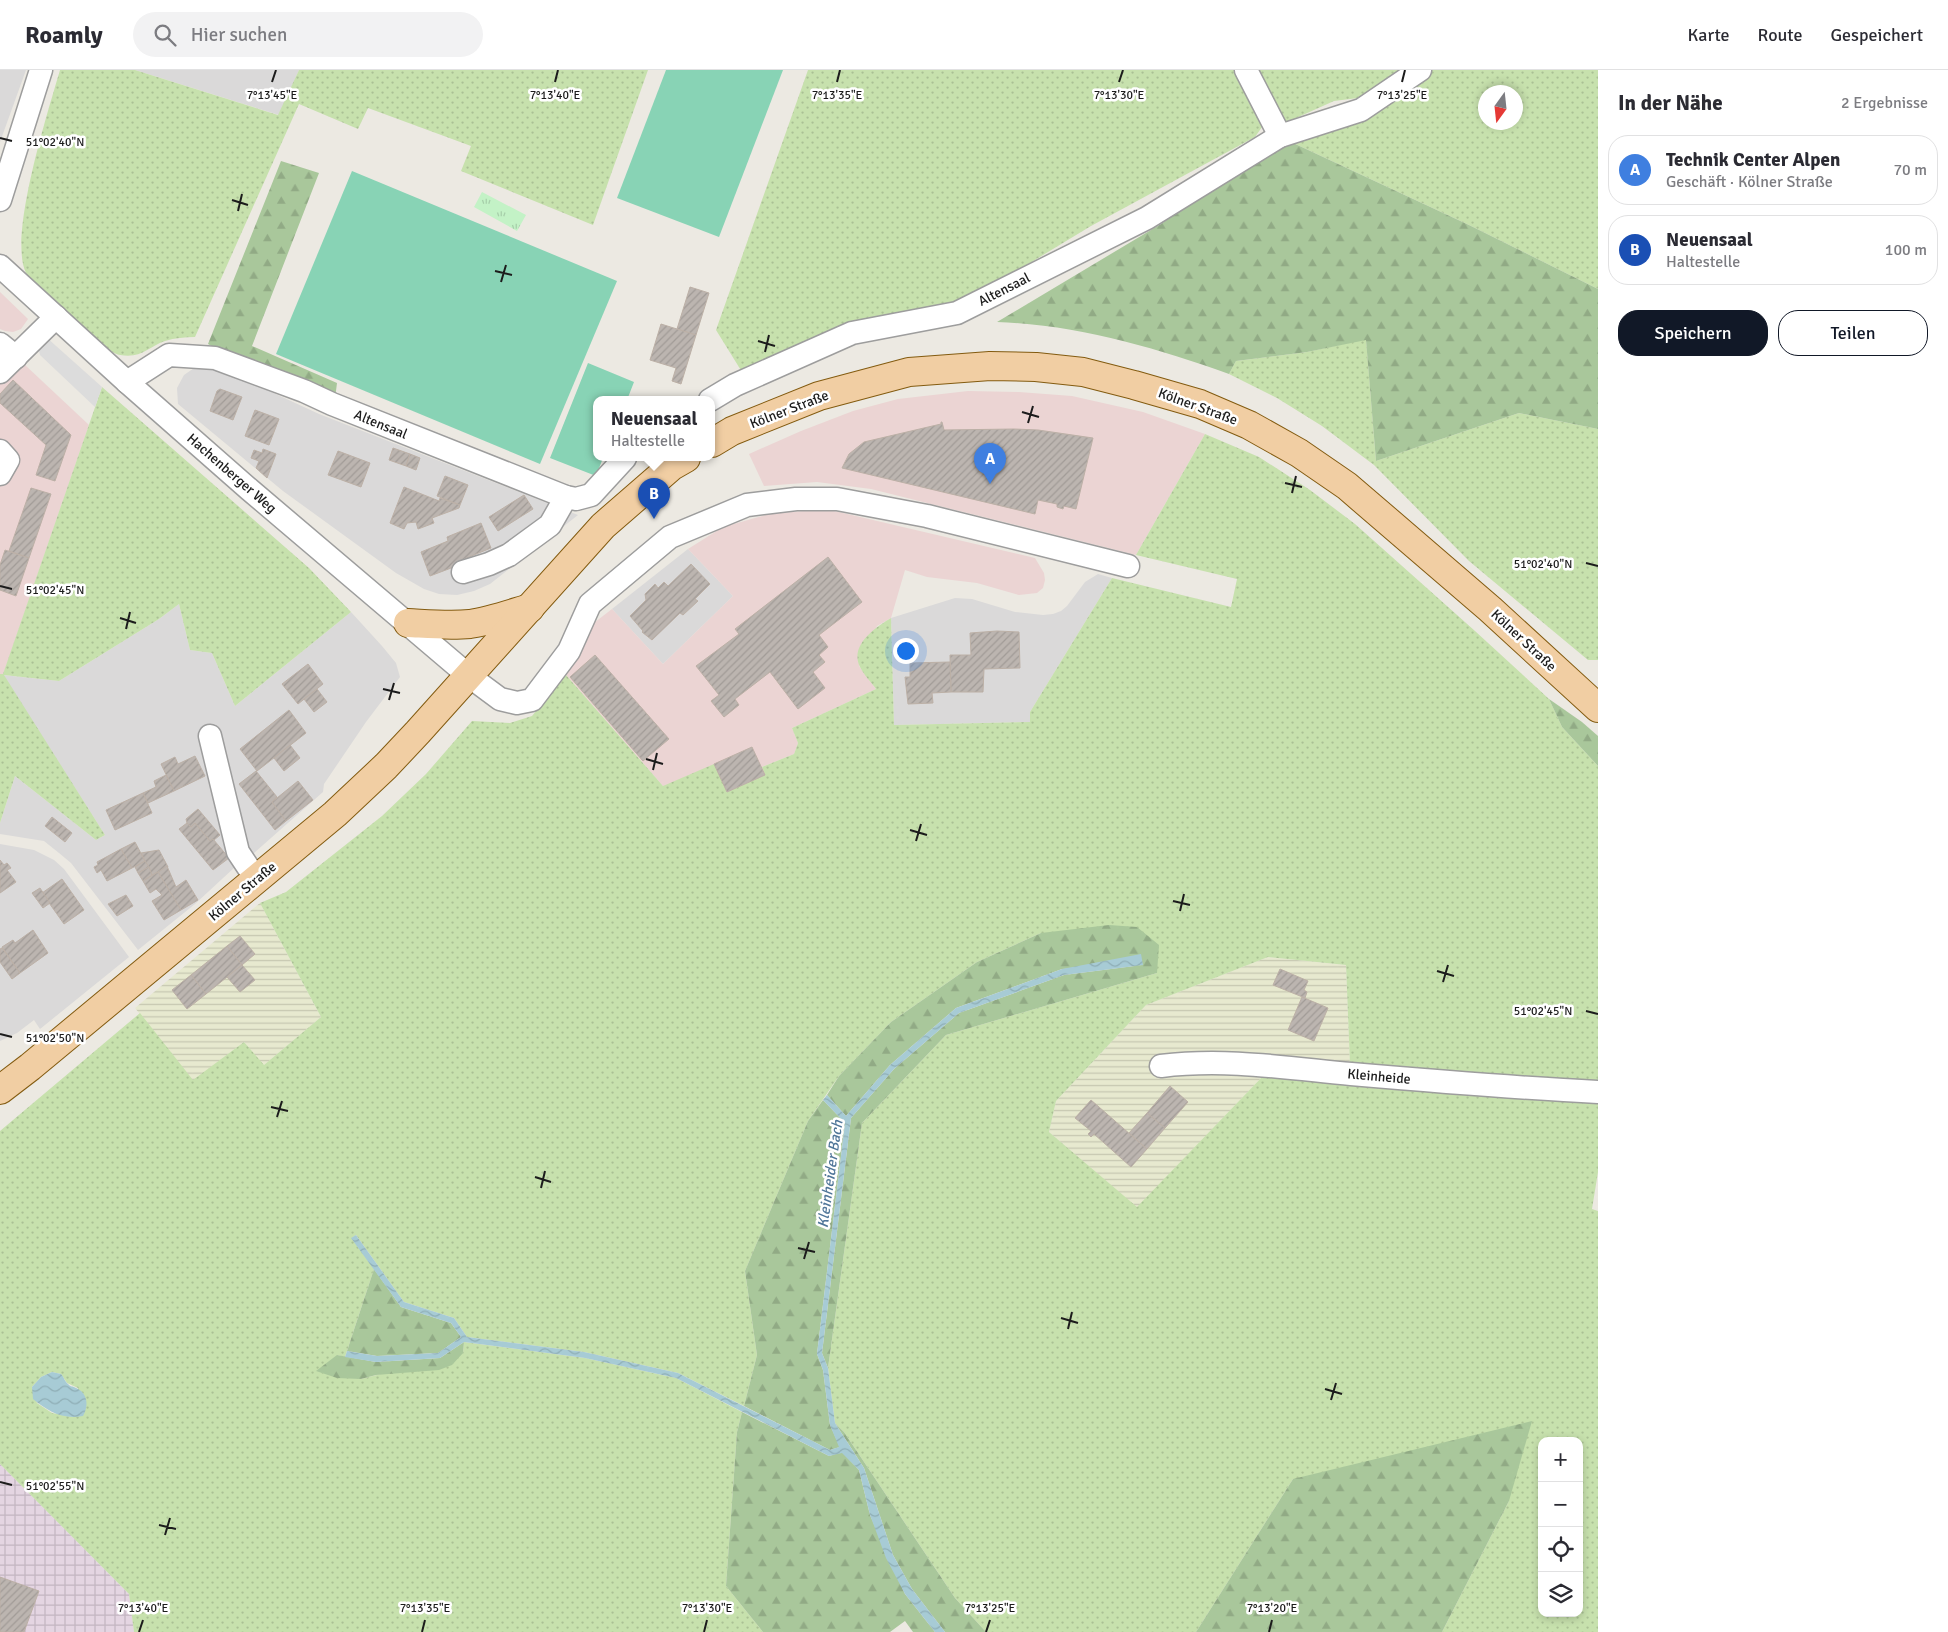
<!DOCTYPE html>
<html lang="de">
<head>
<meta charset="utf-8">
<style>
	body { margin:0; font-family:Signika,sans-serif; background:#f2f2f3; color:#2b2b33 }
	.controls { position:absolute; right:15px; bottom:15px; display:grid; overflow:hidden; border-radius:10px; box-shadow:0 2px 8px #0003 }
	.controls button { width:45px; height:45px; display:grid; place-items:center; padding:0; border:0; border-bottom:1px solid #e1e1e2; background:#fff; color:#2b2b33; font:25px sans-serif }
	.compass { position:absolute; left:1478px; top:15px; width:45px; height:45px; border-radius:50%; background:#fff; box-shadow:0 2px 8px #0003; rotate:195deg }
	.you { position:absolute; left:905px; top:580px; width:18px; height:18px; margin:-12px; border:4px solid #fff; border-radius:50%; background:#1a73e8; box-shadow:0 0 0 8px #1a73e833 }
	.badge { display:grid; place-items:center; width:32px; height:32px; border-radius:50%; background:#111827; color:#fff; font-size:16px; font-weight:700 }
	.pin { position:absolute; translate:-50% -41px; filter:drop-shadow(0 1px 2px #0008) }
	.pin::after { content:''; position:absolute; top:26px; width:18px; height:15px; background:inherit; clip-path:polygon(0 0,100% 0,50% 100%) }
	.popup { position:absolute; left:593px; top:326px; width:122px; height:65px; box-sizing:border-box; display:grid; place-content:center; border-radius:10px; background:#fff; filter:drop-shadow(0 1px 4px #0005); font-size:16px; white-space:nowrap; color:#7c7c81 }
	.popup b { font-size:19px; color:#2b2b33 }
	.popup::after { content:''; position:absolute; left:50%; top:100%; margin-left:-10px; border:10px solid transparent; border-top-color:#fff }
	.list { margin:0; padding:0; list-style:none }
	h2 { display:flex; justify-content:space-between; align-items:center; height:65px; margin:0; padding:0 20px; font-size:21px }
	h2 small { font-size:16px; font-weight:400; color:#7c7c81 }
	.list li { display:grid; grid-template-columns:32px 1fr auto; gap:15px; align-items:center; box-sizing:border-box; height:70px; margin:0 10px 10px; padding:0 10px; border:1px solid #e1e1e2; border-radius:20px }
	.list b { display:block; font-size:19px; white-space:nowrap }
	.list p { margin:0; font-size:16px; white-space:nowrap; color:#7c7c81 }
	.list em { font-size:16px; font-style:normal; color:#7c7c81 }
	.actions { display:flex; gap:10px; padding:15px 20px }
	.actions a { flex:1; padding:11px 0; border:1px solid #111827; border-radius:20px; text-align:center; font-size:18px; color:#111827 }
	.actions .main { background:#111827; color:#fff }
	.icon { flex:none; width:28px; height:28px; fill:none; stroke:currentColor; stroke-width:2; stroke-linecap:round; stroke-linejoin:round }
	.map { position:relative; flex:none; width:1598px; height:1562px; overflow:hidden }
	header { display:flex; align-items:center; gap:30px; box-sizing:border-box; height:70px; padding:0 25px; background:#fff; border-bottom:1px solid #e1e1e2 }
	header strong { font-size:24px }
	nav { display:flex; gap:28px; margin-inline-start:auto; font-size:18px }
	.search { width:350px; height:45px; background:#f2f2f3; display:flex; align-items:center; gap:12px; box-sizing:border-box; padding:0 18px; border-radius:28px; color:#7c7c81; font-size:19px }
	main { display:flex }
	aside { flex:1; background:#fff }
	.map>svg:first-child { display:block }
</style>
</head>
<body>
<header>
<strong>Roamly</strong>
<div class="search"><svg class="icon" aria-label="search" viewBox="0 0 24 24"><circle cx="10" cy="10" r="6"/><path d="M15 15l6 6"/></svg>Hier suchen</div>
<nav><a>Karte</a><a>Route</a><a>Gespeichert</a></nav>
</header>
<main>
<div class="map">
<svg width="1598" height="1562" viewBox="0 0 1598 1562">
	<defs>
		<pattern id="industrial-grid" width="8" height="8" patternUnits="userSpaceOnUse" patternTransform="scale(1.25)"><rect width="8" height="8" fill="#e4d5e2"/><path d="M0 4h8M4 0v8" fill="none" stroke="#c3b6c1"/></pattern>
		<pattern id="farmland-rules" width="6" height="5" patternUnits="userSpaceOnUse" patternTransform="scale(1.25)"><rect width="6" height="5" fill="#e7e9cf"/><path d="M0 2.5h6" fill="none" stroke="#c6c7b1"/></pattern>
		<pattern id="grass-dots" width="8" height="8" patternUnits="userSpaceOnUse" patternTransform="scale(1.25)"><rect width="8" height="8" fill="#c7e1ad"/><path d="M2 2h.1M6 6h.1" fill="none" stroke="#aac094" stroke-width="1.8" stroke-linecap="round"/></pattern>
		<pattern id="forest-firs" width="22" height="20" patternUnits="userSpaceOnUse" patternTransform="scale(1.25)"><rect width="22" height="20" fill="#a9c79b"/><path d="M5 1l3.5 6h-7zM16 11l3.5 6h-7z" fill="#91aa85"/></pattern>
		<pattern id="park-tufts" width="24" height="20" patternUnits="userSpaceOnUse" patternTransform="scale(1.25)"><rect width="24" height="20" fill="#c3f2c6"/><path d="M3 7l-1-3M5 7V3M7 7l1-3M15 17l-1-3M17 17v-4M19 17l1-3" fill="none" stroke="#a7cfaa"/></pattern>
		<pattern id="water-waves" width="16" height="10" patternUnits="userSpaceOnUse" patternTransform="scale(1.25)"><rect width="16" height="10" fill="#a7cbd5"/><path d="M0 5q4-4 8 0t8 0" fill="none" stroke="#8faeb6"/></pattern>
		<pattern id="building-hatch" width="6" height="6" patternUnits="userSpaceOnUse" patternTransform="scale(1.25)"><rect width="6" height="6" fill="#bcb5b0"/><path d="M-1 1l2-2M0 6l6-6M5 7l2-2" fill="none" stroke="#a19b97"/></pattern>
	</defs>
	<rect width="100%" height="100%" fill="#ece9e2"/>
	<g fill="#dad9d9">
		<polygon points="0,0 26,0 0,72"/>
		<polygon points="135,0 299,0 279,45"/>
		<polygon points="197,296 215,296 319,344 578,445 490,514 474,521 457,525 439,524 424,519 396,503 283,421 178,334 177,318 184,305"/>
		<polygon points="688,479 733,526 663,594 612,539"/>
		<polygon points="1098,504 1112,508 1030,642 1030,652 894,655 891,548 955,528 972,529 1015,542 1043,545 1053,544 1061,541 1067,536 1085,512"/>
		<polygon points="179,534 190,580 212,583 235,636 351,542 382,576 396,593 400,607 366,652 324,714 323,722 253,784 249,782 226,712 213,655 202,664 235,797 195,834 138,880 71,793 59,783 44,771 0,764 0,753 15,706 96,770 105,765 3,605 59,611 159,549"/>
		<polygon points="0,774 34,780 54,790 64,799 129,887 40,959 34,950 17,963 0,971"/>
	</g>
	<g fill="#ebd4d3">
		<polygon points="0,222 28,249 21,259 13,262 5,261 0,259"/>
		<polygon points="0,292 25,295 89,355 3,605 0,604"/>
		<polygon points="968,321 1019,322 1072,326 1143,342 1205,364 1136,485 871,419 817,412 764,416 749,384 801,361 853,341 898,329"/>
		<polygon points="826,439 1035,488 1044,503 1045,510 1043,518 1037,523 1019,525 977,513 927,507 905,500 891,548 877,556 859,596 876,619 792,658 798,673 794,684 762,697 765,705 727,722 663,716 566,605 590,556 612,539 663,594 733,526 688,479 723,457 769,444"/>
	</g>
	<polygon fill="url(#industrial-grid)" points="0,1394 129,1524 134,1562 0,1562"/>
	<g fill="url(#farmland-rules)">
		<polygon points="260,833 321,947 263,996 244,972 193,1011 135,938"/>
		<polygon points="1268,887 1346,895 1350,995 1192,1001 1264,1005 1137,1138 1049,1062 1056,1031 1146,935"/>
	</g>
	<g fill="url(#grass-dots)" fill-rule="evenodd">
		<path d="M60 0H135L278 45 299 0H648L593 155 461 101 471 76 368 38 358 59 299 34 195 267C185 267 175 268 165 271 148 277 141 289 120 285 110 284 80 256 72 249 58 236 35 219 26 203 8 167 48 42 60 0Z"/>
		<polygon points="808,0 1240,0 1262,44 1262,57 1255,67 1091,156 977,225 742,302 716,260"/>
		<polygon points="1259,0 1407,0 1366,27 1334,31 1285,53"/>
		<path d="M1428 0H1598V219L1469 155 1291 72ZM1486 22H1516V52H1486Z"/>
		<polygon points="1366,269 1376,391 1519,343 1598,359 1598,590 1588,590 1469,491 1374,395 1322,356 1277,328 1229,304 1236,291 1307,282"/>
		<polygon points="102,317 309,498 351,542 235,636 212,583 190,580 179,534 159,549 59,611 4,605 105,765 96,770 15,706 0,753 0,604 3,604"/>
		<path d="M1205 364 1259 387 1310 420 1355 454 1475 561 1549 629 1562 657 1598 696V1014L1350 995 1346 895 1268 887 1146 935 1056 1031 1049 1062 1137 1137 1264 1005 1598 1028V1102L1592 1139 1598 1141V1562H1442L1509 1431 1293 1409 1196 1562H986L955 1528 844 1362 835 1353 828 1298 862 1053 946 965 1157 903 1041 863 977 892 891 952 839 1006 808 1051 745 1201 757 1285 744 1336 678 1303 584 1282 467 1267 454 1248 404 1232 356 1165 352 1168 374 1199 345 1287 337 1285 361 1309 463 1283 464 1272 585 1288 676 1308 742 1342 737 1362 726 1516 763 1562H134L129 1524 0 1394V1061L140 943 193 1010 244 972 264 995 321 947 260 833 286 822 382 746 426 704 472 651 510 653 532 646 566 605 663 716 714 694 727 722 765 705 762 697 794 684 798 673 792 658 876 619C871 612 864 605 860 597 849 575 876 557 891 548L894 655 1030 652V642L1112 508 1231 537 1237 509 1136 485ZM52 1302 61 1304 67 1313 78 1318 75 1347 52 1343 37 1333 32 1317 41 1307ZM1542 1371H1579V1543H1542Z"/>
	</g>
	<g fill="url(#forest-firs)">
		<path d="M1291 72 1469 155 1598 219V359L1519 343 1376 391 1366 270 1307 282 1236 291 1229 304C1153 277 1078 255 997 252L1161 154 1264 84Z"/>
		<polygon points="281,91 319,103 252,276 337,313 335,329 227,285 208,274"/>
		<polygon points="1549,629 1582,652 1598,666 1598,696 1562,657"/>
		<polygon points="1109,855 1137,857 1159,875 1157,903 946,965 862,1053 828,1298 822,1283 851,1048 894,999 959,943 1064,905 1142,895 1062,899 956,938 890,995 846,1046 827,1025 839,1006 891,952 977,892 1041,863"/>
		<polygon points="823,1030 845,1053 817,1284 823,1300 830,1355 840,1377 830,1380 744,1336 757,1285 745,1201 808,1051"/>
		<polygon points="374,1199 401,1237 451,1253 461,1267 438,1283 377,1286 347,1281"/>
		<polygon points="464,1272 463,1283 452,1295 439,1300 376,1305 361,1309 337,1308 316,1301 337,1285 376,1292 440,1288"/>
		<polygon points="742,1342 829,1386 842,1382 859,1400 870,1445 905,1524 935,1562 913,1562 905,1551 890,1562 763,1562 726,1516 737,1362"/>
		<polygon points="1532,1351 1509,1431 1442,1562 1196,1562 1293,1409"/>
		<polygon points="835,1353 844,1362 955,1528 986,1562 945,1562 912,1519 893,1485 864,1398"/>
	</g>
	<polygon fill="url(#park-tufts)" points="482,122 526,145 517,161 474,137"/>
	<g fill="#88d3b5">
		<polygon points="666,0 783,0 719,167 617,128"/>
		<polygon points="352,101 617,211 540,394 276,284"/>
		<polygon points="588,293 634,312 627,330 596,330 596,388 603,388 596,406 550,388"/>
	</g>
	<polygon fill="#dcdcdc" points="46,267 102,317 95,337 40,285 38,277"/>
	<g fill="url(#water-waves)">
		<polygon points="1141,884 1143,895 1064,905 959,943 894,999 851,1048 822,1283 828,1298 835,1353 864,1398 893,1485 912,1519 945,1562 935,1562 905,1524 886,1488 870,1445 859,1400 842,1383 829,1386 676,1308 585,1288 464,1272 440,1288 376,1292 345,1287 347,1281 377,1286 438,1283 461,1267 451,1253 401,1237 351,1168 356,1165 404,1232 454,1248 467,1267 584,1282 678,1303 830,1380 839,1377 830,1355 823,1300 817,1284 845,1053 823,1030 827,1025 846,1046 890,995 956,938 1062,899"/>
		<path d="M52 1302 61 1304C64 1307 65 1312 68 1314 72 1318 71 1315 76 1318 88 1323 89 1336 83 1346 62 1350 48 1341 33 1329L32 1317 41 1307Z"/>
	</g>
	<g fill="url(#building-hatch)" stroke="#bcb0a6">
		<polygon points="690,217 709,223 696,265 677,259"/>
		<polygon points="661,254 696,265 681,314 672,311 676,298 650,290"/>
		<polygon points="13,310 71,365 55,411 36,405 46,375 0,333 0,324"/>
		<polygon points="220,319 242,327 233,350 210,341 217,321"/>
		<polygon points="255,340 279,349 269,375 245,366"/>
		<polygon points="941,352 942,352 944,360 1014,359 1038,360 1093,368 1076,439 1064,436 1063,439 1057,437 1057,434 1038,430 1035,444 842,398 849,384 864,372 941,354"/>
		<polygon points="393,378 410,384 406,396 389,390"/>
		<polygon points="263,379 276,384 267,408 256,398 259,391 251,388 254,380 262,383"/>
		<polygon points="338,381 370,393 361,417 328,405"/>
		<polygon points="410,384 420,388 416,400 406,396"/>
		<polygon points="445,406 468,415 460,435 437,426"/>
		<polygon points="404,417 439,431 440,428 460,435 459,438 432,448 434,453 418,459 416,452 407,453 404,459 390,453"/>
		<polygon points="31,418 51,424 29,488 9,481"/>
		<polygon points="524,425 533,439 498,461 489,447"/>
		<polygon points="481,453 491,478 464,489 464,490 459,495 430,506 421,482 448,471 447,467"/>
		<polygon points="5,480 29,488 16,526 0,520 0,495"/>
		<polygon points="828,487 862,532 819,565 828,577 819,585 825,592 813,602 825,618 798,639 770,602 735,629 739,635 724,647 711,631 719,625 696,596 739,564 735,559"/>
		<polygon points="691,494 710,514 695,529 698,531 683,545 680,543 652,570 642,562 643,561 630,546 646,530 645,524 655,514 658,518 664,512 668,516"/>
		<polygon points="997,561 1019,562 1020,598 984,599 983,622 951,622 950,585 971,585 970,563"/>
		<polygon points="595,585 669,669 643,691 570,607"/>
		<polygon points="950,592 951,622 932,623 933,633 908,634 905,607 910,607 910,593"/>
		<polygon points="308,594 323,614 298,634 282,614"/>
		<polygon points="317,619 327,632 314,642 304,629"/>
		<polygon points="289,640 306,663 257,701 240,679"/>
		<polygon points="290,675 300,688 284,701 274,688"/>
		<polygon points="752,677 765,705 727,722 714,694"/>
		<polygon points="195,686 205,706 174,721 161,694 175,687 178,694"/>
		<polygon points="256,701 277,727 272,732 286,751 275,760 239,714"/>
		<polygon points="166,705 174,721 148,733 143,723 156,717 154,711"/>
		<polygon points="298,711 313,730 286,751 272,732"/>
		<polygon points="143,723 152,743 115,760 106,740"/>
		<polygon points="198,739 220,765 214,770 210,771 195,753 191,757 187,753 186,749"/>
		<polygon points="52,747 72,763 65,772 45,756"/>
		<polygon points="187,753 191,757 195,753 210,771 213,769 229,788 213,800 179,759"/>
		<polygon points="135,772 145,791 132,798 121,779"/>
		<polygon points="121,779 132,798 107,811 101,800 97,803 94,797 98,795 97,792"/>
		<polygon points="159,780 168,797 152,805 141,783"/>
		<polygon points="0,790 4,795 7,793 11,798 7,800 16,812 0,823"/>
		<polygon points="145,791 149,797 138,803 135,797"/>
		<polygon points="167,796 176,817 186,810 198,830 181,840 158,802"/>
		<polygon points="149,797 152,805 143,811 138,803"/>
		<polygon points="158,802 181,840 164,850 152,831 162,825 156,819 150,823 143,811"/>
		<polygon points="62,809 84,840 64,854 42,823"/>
		<polygon points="40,818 50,833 43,838 32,823"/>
		<polygon points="126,825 133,836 117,846 108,834"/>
		<polygon points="33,860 48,883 20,903 2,877 13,870 15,873"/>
		<polygon points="240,866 255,884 242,895 227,876"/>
		<polygon points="227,876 242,895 206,924 191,905"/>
		<polygon points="2,878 20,903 12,909 0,892 0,879"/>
		<polygon points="242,895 255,910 240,922 227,907"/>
		<polygon points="1280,899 1308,911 1304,920 1307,922 1305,928 1273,915"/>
		<polygon points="191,905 206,924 187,939 172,920"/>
		<polygon points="1302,927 1328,938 1314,971 1288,960"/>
		<polygon points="1170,1016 1188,1032 1165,1058 1147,1043"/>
		<polygon points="1091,1030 1147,1079 1131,1097 1094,1064 1091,1067 1088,1064 1091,1061 1075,1048"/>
		<polygon points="1147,1043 1165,1058 1147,1079 1129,1063"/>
		<polygon points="0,1507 39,1521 24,1562 0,1562"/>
	</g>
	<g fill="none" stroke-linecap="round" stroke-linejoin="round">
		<g stroke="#9d9d9d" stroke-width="25">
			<g id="minor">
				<polyline points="1246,0 1280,66"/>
				<polyline points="0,130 41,0"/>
				<polyline points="0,196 127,312 250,420 469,606 500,629 517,633 532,630 569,581 590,534 670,467 747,435 796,429 837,429 927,446 1128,496"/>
				<polyline points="0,274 16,287"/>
				<polyline points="0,302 56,247"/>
				<polyline points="127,312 169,285 215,288 304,321 332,334 566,427 576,429 591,425 625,388"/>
				<polyline points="710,330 735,315 852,263 957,243 1147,148 1280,66 1361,40 1420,0"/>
				<polyline points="0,381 8,390 0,404"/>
				<polyline points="463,502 489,494 509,485 550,455 566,427"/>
				<polyline points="210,666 238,782 256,809"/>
				<path d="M1161 996C1225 988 1287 998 1351 1004 1433 1011 1516 1018 1598 1022"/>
			</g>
		</g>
		<g stroke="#835b10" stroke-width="30">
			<g id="major">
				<polyline points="712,373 732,361 819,326 909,302 990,296 1036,297 1083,302 1134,315 1200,334 1249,355 1299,383 1347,416 1490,539 1598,638"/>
				<path d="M408 553C428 554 449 556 470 554 490 551 510 544 530 538"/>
				<polyline points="0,1020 30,997 335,744 386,696 418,662 603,456 672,396 686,388"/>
			</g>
		</g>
		<use href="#minor" stroke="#fff" stroke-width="22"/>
		<use href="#major" stroke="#f1cea3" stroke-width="28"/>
	</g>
	<path fill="none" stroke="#1c1c1c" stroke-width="2" d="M272 12 276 0M555 12 558 0M837 12 840 0M1119 12 1123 0M1402 12 1405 0M0 68 12 71M232 130 248 135M238 141 242 124M495 201 512 205M501 212 506 195M758 271 775 276M765 282 769 265M1022 342 1039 347M1028 353 1033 336M1285 413 1302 417M1292 423 1296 406M1586 493 1598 496M0 516 12 519M120 548 136 553M126 559 130 542M383 619 400 623M389 630 394 613M646 689 663 694M653 700 657 683M910 760 927 765M916 771 921 754M1173 831 1190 835M1180 841 1184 824M1437 901 1454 906M1443 912 1448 895M1586 941 1598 944M0 964 12 967M271 1037 288 1041M277 1047 282 1031M535 1107 551 1112M541 1118 545 1101M798 1178 815 1182M804 1189 809 1172M1061 1248 1078 1253M1068 1259 1072 1242M1325 1319 1342 1324M1331 1330 1336 1313M0 1412 12 1415M159 1455 176 1459M165 1465 170 1448M139 1562 143 1550M422 1562 425 1550M704 1562 707 1550M986 1562 990 1550M1269 1562 1272 1550"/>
	<g text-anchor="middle" stroke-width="5" stroke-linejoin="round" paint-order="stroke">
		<g font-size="14" fill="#1c1c1c" stroke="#fff">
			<text transform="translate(1004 219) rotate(-27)" y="5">Altensaal</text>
			<text transform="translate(1198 336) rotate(20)" y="5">Kölner Straße</text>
			<text transform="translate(789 339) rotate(-21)" y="5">Kölner Straße</text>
			<text transform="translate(381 354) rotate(22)" y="5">Altensaal</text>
			<text transform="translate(232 403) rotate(41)" y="5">Hachenberger Weg</text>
			<text transform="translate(1524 570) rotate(43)" y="5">Kölner Straße</text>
			<text transform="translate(242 821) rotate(-40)" y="5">Kölner Straße</text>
			<text transform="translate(1379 1006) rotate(5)" y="5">Kleinheide</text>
		</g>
		<g font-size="15" font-style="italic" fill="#507699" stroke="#fff">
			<text transform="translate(830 1104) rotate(-82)" y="5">Kleinheider Bach</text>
		</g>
	</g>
	<g font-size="12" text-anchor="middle" fill="#1c1c1c" stroke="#fff" stroke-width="5" stroke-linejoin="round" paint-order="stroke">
		<text x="272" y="29">7°13'45"E</text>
		<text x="555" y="29">7°13'40"E</text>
		<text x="837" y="29">7°13'35"E</text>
		<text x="1119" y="29">7°13'30"E</text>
		<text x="1402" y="29">7°13'25"E</text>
		<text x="55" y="76">51°02'40"N</text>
		<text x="1543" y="498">51°02'40"N</text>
		<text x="55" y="524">51°02'45"N</text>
		<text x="1543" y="945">51°02'45"N</text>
		<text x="55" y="972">51°02'50"N</text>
		<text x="55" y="1420">51°02'55"N</text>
		<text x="143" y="1542">7°13'40"E</text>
		<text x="425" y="1542">7°13'35"E</text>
		<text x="707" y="1542">7°13'30"E</text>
		<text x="990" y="1542">7°13'25"E</text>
		<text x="1272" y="1542">7°13'20"E</text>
	</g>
</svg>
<div class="controls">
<button>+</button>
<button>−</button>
<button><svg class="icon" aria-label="locate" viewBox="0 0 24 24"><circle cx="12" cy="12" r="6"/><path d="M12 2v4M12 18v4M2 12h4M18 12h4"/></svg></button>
<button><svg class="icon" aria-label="layers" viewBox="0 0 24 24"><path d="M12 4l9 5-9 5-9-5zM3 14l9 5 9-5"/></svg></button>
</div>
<svg class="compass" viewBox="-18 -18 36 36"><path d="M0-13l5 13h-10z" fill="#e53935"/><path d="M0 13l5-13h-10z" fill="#7c7c81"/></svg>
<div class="you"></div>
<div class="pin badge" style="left:990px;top:414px;background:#3f7fe0">A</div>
<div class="pin badge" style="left:654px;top:449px;background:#1a4fb4">B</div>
<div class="popup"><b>Neuensaal</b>Haltestelle</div>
</div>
<aside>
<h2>In der Nähe<small>2 Ergebnisse</small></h2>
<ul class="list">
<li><span class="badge" style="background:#3f7fe0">A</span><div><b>Technik Center Alpen</b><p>Geschäft · Kölner Straße</p></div><em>70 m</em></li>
<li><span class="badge" style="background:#1a4fb4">B</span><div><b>Neuensaal</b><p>Haltestelle</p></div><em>100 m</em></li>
</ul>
<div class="actions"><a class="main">Speichern</a><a>Teilen</a></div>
</aside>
</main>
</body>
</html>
